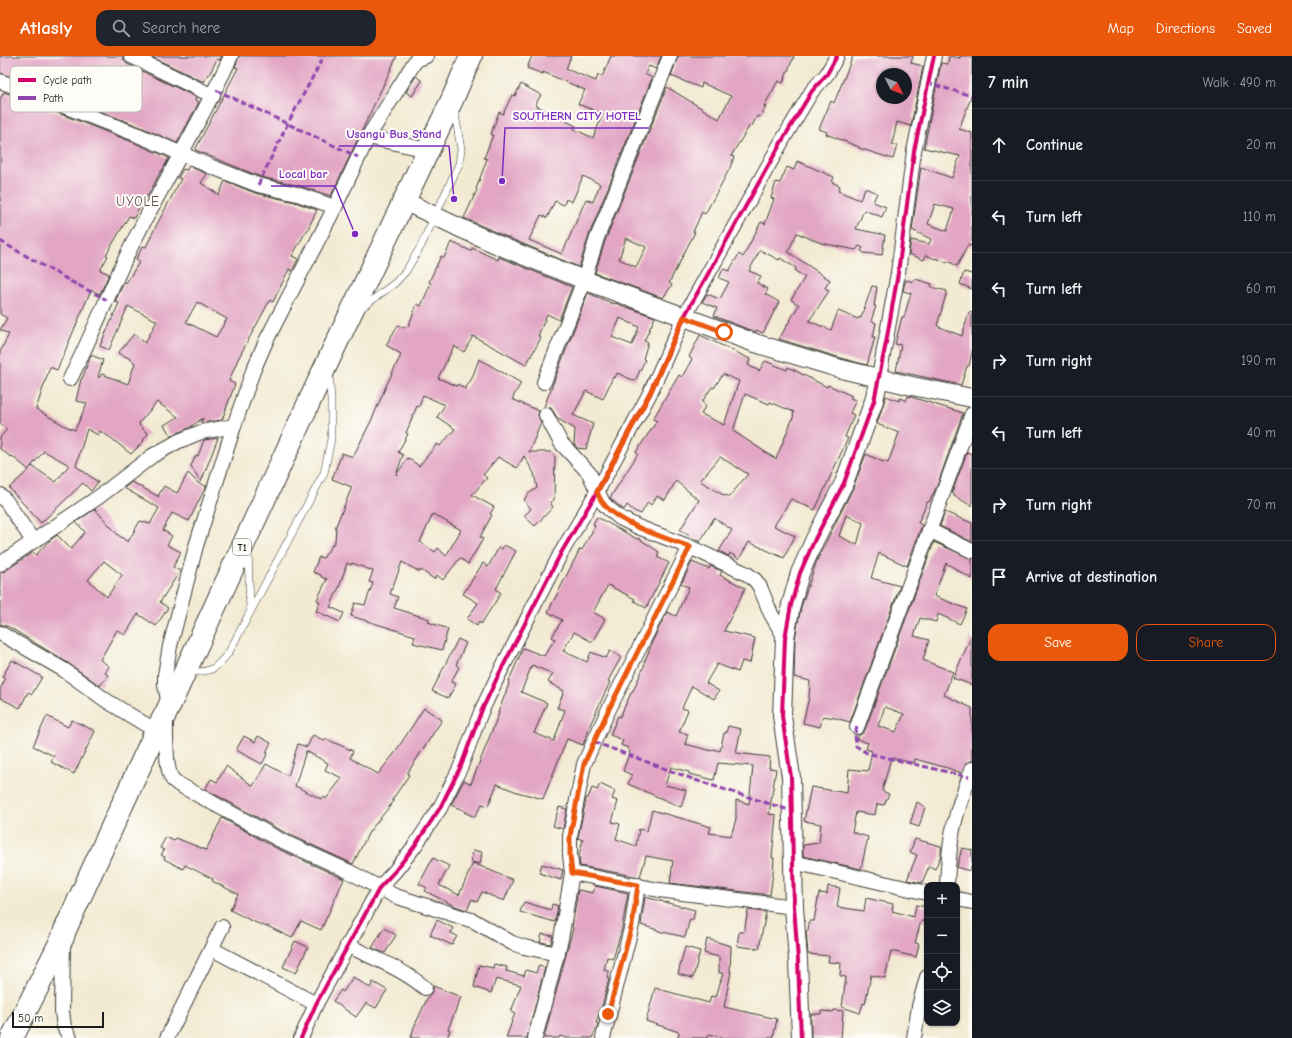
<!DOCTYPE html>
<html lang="en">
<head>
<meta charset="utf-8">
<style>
	body { margin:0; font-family:"Comic Neue",sans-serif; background:#20242c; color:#f1f3f6 }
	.controls { position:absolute; right:12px; bottom:12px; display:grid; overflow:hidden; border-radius:8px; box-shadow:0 1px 3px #0004 }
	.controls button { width:36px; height:36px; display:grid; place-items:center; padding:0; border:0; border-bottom:1px solid #363941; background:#171b24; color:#f1f3f6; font:20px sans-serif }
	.compass { position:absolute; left:876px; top:12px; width:36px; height:36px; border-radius:50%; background:#171b24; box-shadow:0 1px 3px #0004; rotate:133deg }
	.scale { position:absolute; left:12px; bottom:10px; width:92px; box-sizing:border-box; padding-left:4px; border:2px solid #1c1c1c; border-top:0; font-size:11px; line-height:14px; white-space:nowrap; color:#1c1c1c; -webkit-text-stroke:3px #fdfcf7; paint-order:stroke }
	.stop { position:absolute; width:12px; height:12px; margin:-9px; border:3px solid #ea580c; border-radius:50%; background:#fff }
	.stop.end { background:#ea580c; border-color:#fff; box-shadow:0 1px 4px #0008 }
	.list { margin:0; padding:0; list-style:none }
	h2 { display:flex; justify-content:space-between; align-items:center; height:52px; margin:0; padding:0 16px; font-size:17px }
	h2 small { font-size:13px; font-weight:400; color:#9ea1a6 }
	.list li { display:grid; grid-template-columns:26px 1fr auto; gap:12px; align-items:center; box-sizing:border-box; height:72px; padding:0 16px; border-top:1px solid #363941 }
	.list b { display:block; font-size:15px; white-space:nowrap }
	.list em { font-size:13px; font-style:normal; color:#9ea1a6 }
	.actions { display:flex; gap:8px; padding:12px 16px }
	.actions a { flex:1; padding:9px 0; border:1px solid #ea580c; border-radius:12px; text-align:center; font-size:14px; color:#ea580c }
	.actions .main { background:#ea580c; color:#fff }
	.icon { flex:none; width:22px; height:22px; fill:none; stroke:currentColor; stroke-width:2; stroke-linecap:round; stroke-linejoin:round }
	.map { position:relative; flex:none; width:972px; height:982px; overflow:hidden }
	header { display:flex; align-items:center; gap:24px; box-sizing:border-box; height:56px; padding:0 20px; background:#ea580c; color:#fff }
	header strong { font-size:19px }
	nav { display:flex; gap:22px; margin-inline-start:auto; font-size:14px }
	.search { width:280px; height:36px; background:#20242c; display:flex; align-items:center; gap:10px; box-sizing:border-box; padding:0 14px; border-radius:12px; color:#9ea1a6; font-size:15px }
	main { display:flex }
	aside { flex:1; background:#171b24 }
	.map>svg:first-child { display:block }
</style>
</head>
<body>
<header>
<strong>Atlasly</strong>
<div class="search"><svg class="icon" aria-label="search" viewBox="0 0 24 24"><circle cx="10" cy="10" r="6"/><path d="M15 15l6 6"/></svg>Search here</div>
<nav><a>Map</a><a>Directions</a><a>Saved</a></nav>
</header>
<main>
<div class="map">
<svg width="972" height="982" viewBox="0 0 972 982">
	<rect width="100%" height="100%" fill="#fdfcf7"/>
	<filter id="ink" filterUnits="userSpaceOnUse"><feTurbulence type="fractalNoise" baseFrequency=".025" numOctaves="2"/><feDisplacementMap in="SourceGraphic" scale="8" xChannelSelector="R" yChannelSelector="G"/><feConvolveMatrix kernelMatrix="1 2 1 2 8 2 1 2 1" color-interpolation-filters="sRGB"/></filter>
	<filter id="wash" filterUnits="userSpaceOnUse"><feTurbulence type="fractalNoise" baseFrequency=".012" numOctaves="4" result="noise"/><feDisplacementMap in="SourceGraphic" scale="16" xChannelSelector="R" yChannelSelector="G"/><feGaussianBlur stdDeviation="0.9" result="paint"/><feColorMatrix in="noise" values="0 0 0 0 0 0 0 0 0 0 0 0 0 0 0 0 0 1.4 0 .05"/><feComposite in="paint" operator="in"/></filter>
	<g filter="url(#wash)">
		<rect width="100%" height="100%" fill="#f2ead2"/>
		<g id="blocks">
			<g fill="#e2a6c4" fill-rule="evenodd">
				<polygon points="0,0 123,0 124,4 127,8 196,41 195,44 199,46 177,87 141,71 0,17"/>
				<polygon points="150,0 222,0 220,4 217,3 209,19 208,18 204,26"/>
				<polygon points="239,0 397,0 331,140 300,130 261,121 195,94 238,12 235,11"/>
				<path d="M532 0H571L566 13 596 25 598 19 602 21 611 0H661L656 13 649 10 645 18 652 22 589 179 579 211 509 182 464 162 477 134 476 133 487 103 484 102 493 79 491 78 499 56 503 58 512 39 515 40 521 28 541 39 535 49 576 70 574 73 593 82 603 58 578 48 585 34 543 16V18L527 12ZM583 120 600 128 593 146 586 143 562 198 529 184 541 159 547 162 555 145 564 149 566 143 572 146Z"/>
				<path d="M678 0H794L783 27 778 25 764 50 766 51 760 61 757 60 752 70 750 69 731 100 734 101 730 112 705 158 702 156 693 176H695L669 227 672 229 663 242 595 217 605 185 667 31 719 63 731 40 702 27 701 32 671 20ZM626 182 646 191 636 211 619 203Z"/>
				<path d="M853 0H913L911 7 923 10 911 70 897 66 892 88 897 90 893 103 859 92V91L826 78 827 76 819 73 831 45 834 47ZM882 18H906V42H882Z"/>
				<path d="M949 0 960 2V0H972V39L959 73 972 77V190L968 189 957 210 948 205 947 207 936 202 935 203 926 199 924 204 909 198 911 184 929 188 931 183 912 174 921 111 952 122 960 100 924 92 941 7 948 8ZM935 148 954 153 947 175 928 168Z"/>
				<polygon points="416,20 422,25 412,40 406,36"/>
				<path d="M4 36 135 87 169 102 162 115H161L147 141 145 140 134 162 129 160 106 199 108 200 100 214 109 218 100 238 91 234 57 314 50 311 36 353 65 370 75 374 87 347 76 345 81 323H82L91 299 103 304 98 321 99 322 102 318 128 328 135 307 129 302 118 297 134 278 145 287 157 265 128 250 109 294 100 290 119 247 115 246 124 226 126 227 140 205 136 203 143 190 146 191 154 174 181 123 178 122 183 113 187 114 189 110 207 118 201 127 219 139 225 125 255 137 295 146 317 154 306 177H305L292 200 298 203 292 215 289 213 273 246 270 244 238 303 229 325 235 328 222 364 201 367 203 362 189 372 171 380 164 369 178 361 157 346 139 367 140 368 139 369 148 378 143 384 144 385 131 398 111 382 100 375 98 379 87 373 76 410 98 426 91 435 83 427 41 467 9 432 29 414 12 400 11 401 0 393V382L7 373 0 368V296L9 278 0 274 7 262 0 258V43ZM197 246 227 263 216 281 186 266ZM44 395 69 409 56 426 32 410 29 413Z"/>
				<polygon points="797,105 834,121 832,126 840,130 838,135 860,144 865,132 877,137 873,146 886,151 882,161 864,154 856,173 885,179 882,199 864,197 861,195 863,192 859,190 856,194 821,187 797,177 788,196 830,224 825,232 829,235 809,265 831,274 838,255 858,263 859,261 861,262 872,230 877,231 874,250 876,250 871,265 876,267 873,281 875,281 867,309 844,303 779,283 799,249 791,244 805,221 795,215 796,212 780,202 779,204 760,194 749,215 761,220 757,227 768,233 765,238 779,246 763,277 756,274 755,276 714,260 717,252 702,246 707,238 720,243 729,226 719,222 723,213 729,215 739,198 743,201 761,166 765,168 774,143 771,142 776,126 780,127 787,111 794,114"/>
				<path d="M451 186 471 195 472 192 498 204 499 201 572 231 559 264 547 258 538 280 541 282 526 309 473 280 464 296 454 290 438 322 457 330 458 328 465 333 472 322 479 303 521 327 512 343 539 355 538 359 541 367 529 396H551L555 401 554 444 550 446 553 451 535 470 524 460 531 453 524 444 528 438 537 432 534 417 524 400 517 412 498 401 483 419 487 422 472 439 494 451 490 458 492 459 480 481 483 483 468 508 460 502 443 524 437 519 434 523 421 514 420 516 402 506 390 538 398 541 394 552 429 563 428 566 448 573 442 594 413 587 415 580 351 560 355 547 365 549 373 527 369 526 373 515 352 507 351 509 347 507 340 529 330 551 344 557 340 566 316 555 320 546 317 544 327 523 321 521V519L313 516 319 501 323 502 335 485 336 472H335L352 431 332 423 342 397 353 401 373 361 386 330 400 301 401 298 386 289 398 269 404 272 405 270 408 271 417 248 421 250 431 227 429 226 441 200 444 202ZM423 339 445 349 437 361 455 373 440 390 437 388 419 410 408 402 396 419 403 399 398 396 408 378 406 377 417 350 419 351ZM433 458 461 474 446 500 438 492 435 496 420 486Z"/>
				<polygon points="964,216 972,218 972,233 960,228"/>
				<polygon points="915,223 932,228 931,231 947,235 937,270 962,280 969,256 972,257 972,296 969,310 967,310 961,329 896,315 901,289 895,288 902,261 904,261 911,237 903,235 904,230 906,224 914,226"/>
				<path d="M588 237 614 248 615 247 655 261 644 285 648 286 643 303 645 304 635 325 617 317 615 322 613 321 603 343 586 335 573 359 593 368 586 393 577 392 574 388 575 373 558 363 551 352 544 351ZM620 262 639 271 632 289 612 281Z"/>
				<path d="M700 279 750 303 748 309 759 315 765 305 787 314 788 311 827 331 828 329 852 340 850 342 856 344 850 357 854 359 845 381 848 382 815 454 791 443 774 470 795 480 784 502 749 486 739 503 730 497 729 500 719 495 732 474 714 462 700 486 680 474 699 444 676 425 665 444 657 440 651 449 648 446 641 458 634 455 627 449 624 454 610 442 638 398 636 396 657 365 653 363 679 319 682 321 692 303 689 301ZM723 318 739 325 724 369 701 358 706 349 702 346 712 331 714 332ZM745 338 769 348 770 346 794 356 793 359H794L776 403 733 375ZM720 401 748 418 729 441 726 439 725 440 700 425Z"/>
				<path d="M886 340 899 345 900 342 906 345 908 340 963 357 937 430 929 446H927L918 467 922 469 907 510 879 497 871 522 900 530 850 666 835 662 823 660 820 671 803 667 809 641 810 625 794 621 795 583 801 551 817 504 853 432 866 398 883 406 884 405 888 407 899 377 877 368ZM846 459 863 467 857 489 839 480Z"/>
				<polygon points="218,382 201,426 191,410 196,399 198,400 204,384"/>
				<polygon points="967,396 972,398 972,450 954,440 954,438 952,437"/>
				<path d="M188 417 198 427 206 430 189 465 172 457 163 474 172 480 167 489 181 496 173 511 180 515 160 546 168 552 156 570 138 558 125 579 117 574 100 604 109 610 105 617 108 619 100 630 68 607 9 571 0 568V516L5 515 33 496 36 499 49 485 57 479 71 493 85 476 76 466 95 453 118 479 128 486 140 465 150 468 159 452 124 432 132 426 159 441 158 440 164 430 177 437ZM104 505 122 519 107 541 88 524Z"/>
				<polygon points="945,456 972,467 972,486 940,470"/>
				<path d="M597 461 637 483 638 482 659 496 657 498 659 499 657 501 669 507 646 552 634 545 635 543 608 529 593 556 605 563 592 586 574 576 563 595 587 606 591 596 606 602 610 595 621 601 608 625 610 626 591 667 583 689 567 683 543 743 517 736 497 728 488 750 482 748 475 761 464 756 465 755 451 749 464 724 471 728 499 657H498L509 628 508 627 523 592 544 600 555 583 552 581 562 564 548 556 580 493 582 494 595 470 593 468ZM532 609 553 618 548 626 564 635 557 652 565 654 554 685 534 677 547 647 521 636Z"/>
				<path d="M934 486 972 503V523L946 507 934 540 967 553 960 568 938 558 936 566 920 562 914 580 929 584 923 604 953 616 944 639 972 652V705L966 707 962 717 944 711 915 703 914 707 891 702 882 735 889 738 884 749 877 748 875 759 856 756 852 776 868 781 861 813 803 800V789L819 787 821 768 804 765 811 731 847 737 849 713 868 715 872 695 866 693 868 687 857 683 859 679 863 677 865 674ZM885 651 904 658 896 676 878 670Z"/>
				<polygon points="504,489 516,495 496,533 501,537 481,568 479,566 477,570 467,563 478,547 463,538 483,507 488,511 499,491 502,493"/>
				<polygon points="692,506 709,513 710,510 722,515 720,519 745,532 724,575 755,582 750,607 742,605 738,616 717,608 706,627 719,635 714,643 692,630 682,652 688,654 679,676 688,678 685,688 712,695 713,693 720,695 724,677 726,677 728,670 741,673 736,697 770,701 769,712 776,713 769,758 776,759 772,802 774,802 773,817 770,839 670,827 673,805 646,800 640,821 580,810 579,799 583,784 578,782 578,781 586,744 586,742 588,742 592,732 597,734 600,728 615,735 612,743 618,745 612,766 620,768 616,783 636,790 639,773 647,775 652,754 711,771 709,777 731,780 736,763 736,744 749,748 753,710 718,707 714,724 689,718 689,716 671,711 665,729 686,734 681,751 628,728 632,719 623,715 630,695 628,694 628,692 621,689 623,684 610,679 618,660 620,661 632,635 633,635 645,608 644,607 651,590 650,590 667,556 676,560 689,531 681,528"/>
				<polygon points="972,579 972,629 953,622"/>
				<polygon points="458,583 466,587 456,609 459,611 451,626 456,628 448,642 432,635"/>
				<polygon points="12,604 42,621 32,638 28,636 20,652 0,642 0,634 5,623 2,621"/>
				<path d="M424 652 442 664 410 713 407 718 409 719 392 744 394 745 369 776 353 808 284 776 205 733 211 723 217 726 226 710 253 730 266 708 288 720 298 688 307 691 313 679 325 685 326 683 353 695 350 702 378 718 394 698ZM306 695 328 707 325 714 342 722 326 743 323 740 321 743 295 730Z"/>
				<polygon points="47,660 68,671 72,664 95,675 74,718 51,706 54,700 33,690"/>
				<polygon points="244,680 255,686 258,680 271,687 266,696 268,697 262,708 236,694"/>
				<polygon points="917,746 925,751 919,771 910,768"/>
				<polygon points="559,751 567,753 563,773 553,770"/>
				<polygon points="222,762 276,792 344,823 321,874 301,865 292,882 267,870 267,871 254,866 230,854 238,838 212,825 213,823 185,809 183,813 164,803 165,801 161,799 164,794 160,792 166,781 174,785 176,782 206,794"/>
				<polygon points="915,783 941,790 941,799 935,813 929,810 922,827 907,824 917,799 910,796"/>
				<polygon points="962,792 972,794 972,806 970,815 957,811"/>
				<polygon points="473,794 482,796 480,808 471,806"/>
				<polygon points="433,802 449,810 439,829 459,839 473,807 513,824 504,845 482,836 477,846 472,843 467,854 455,850 425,835 427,832 419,828"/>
				<polygon points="542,808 563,814 561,824 539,817"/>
				<polygon points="595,830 628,837 622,872 613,903 607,901 604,914 609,916 607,922 609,923 602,950 596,967 598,968 597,971 592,982 567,982 560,980 559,982 544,982 573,872 572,871 578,834 593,837"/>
				<polygon points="828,830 840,832 837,851 864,855 866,842 893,848 892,855 914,861 916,849 927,851 927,866 921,865 915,887 919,888 916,901 891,895 885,922 871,919 865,948 863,947 860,957 842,951 846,921 840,920 841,907 828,906 829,900 808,898 806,875 808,875 809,865 814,865 819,837 827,838"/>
				<polygon points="645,841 695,854 693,864 690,863 685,881 658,875 658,874 641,869"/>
				<polygon points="524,846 551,854 552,848 558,850 555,866 520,856"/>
				<polygon points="748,854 766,856 759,893 737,890 739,876 744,876"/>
				<polygon points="437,864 453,872 451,877 457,880 452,889 430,879"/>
				<polygon points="384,872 396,879 385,897 372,892"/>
				<polygon points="542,878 553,880 551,888 540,886"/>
				<polygon points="707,883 731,890 730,916 731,916 724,951 777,963 773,982 726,982 709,978 708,982 678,982 679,976 646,965 655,932 709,947 711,940 716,941 723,917 719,917 719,901 704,897"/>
				<polygon points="295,885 308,891 296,917 283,911"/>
				<polygon points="685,891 700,895 693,922 678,918"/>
				<polygon points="494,908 507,911 506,915 524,920 526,914 536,917 539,909 545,911 527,982 506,982 515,957 511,956 521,929 496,923 491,937 474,931 479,909 493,912"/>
				<polygon points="353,921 370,932 373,926 387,934 376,952 366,947 356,961 333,945 341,934 343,936"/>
				<polygon points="433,930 461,941 448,973 450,974 447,982 411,982 414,971 427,943 433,934"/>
				<polygon points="834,954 843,955 841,982 811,982 811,958 821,958 821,955 833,956"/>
			</g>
		</g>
	</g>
	<g filter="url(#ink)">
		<use href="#blocks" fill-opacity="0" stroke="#3c3b37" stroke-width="1"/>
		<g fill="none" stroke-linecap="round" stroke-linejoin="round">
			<g stroke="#3c3b37" stroke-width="8">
				<g id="service">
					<polyline points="360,253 395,227 406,215 421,190 459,108 461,93 454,52"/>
					<polyline points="248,495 250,554"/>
					<path d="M189 616C212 616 215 614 229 596L324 417 331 383V343L329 319"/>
				</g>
			</g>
			<g stroke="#3c3b37" stroke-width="16">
				<g id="minor">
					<polyline points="131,0 213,40"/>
					<polyline points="0,25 138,79 212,111 258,129 297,138 335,151"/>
					<polyline points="368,81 428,94"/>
					<polyline points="879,321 898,217 914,95 934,0"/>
					<path d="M70 323C92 280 109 236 130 193 162 128 201 67 231 0"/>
					<polyline points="544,326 584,224 597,182 670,0"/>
					<polyline points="546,359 561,387 589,417 603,447 609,453 620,462 638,471 690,491 747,518 755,524 760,531 771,558 785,582"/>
					<polyline points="0,439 6,445 33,485"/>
					<polyline points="929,474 972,495"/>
					<polyline points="0,508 100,440 152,400 179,385 201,376 234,370 253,315 266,285 335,151 368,81 416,4 426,0"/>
					<polyline points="0,577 64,614 107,645 156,675"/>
					<polyline points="169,648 165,629 165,619 170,590 196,490 234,370"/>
					<path d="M166 661C166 674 165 715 173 724 174 725 176 726 178 728L280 784 348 815 395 840 474 865 512 887 524 891 558 898"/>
					<polyline points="857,671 972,358"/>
					<polyline points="793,806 927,837"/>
					<polyline points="572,817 659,834 794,851"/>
					<path d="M947 829C948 806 950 783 956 761 960 744 967 729 972 713"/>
					<polyline points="957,843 972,846"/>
					<polyline points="63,886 62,955 64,971 70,982"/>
					<path d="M347 889C373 902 403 913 425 932"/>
					<polyline points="212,893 316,948"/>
					<polyline points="167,982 222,871"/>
					<polyline points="301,982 316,948 380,831 395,815 414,791 440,752 461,710 481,656 497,622 561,497 597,436 650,337 684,261 782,85 812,35 827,18 837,0"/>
					<polyline points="535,982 561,883 572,817 570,799 570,780 584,708 607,657 690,491"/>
					<polyline points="603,982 632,869 638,829"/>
					<polyline points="914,982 919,950 927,921"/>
				</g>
			</g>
			<g stroke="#3c3b37" stroke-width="20">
				<g id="tertiary">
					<polyline points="404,145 458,171 505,192 584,224 755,287 841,313 912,330 972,342"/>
					<polyline points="801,982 798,904 794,851 791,721 782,660 785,582 791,549 800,517 815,483 844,427 874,345 879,321"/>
				</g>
			</g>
			<g stroke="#3c3b37" stroke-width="24">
				<polyline id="trunk" points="12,982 63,881 65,874 156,675 166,657 328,305 452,44 471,0"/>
			</g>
			<use href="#service" stroke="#fff" stroke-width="7"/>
			<use href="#minor" stroke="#fff" stroke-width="14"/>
			<use href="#tertiary" stroke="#fff" stroke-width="18"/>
			<use href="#trunk" stroke="#fff" stroke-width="22"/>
			<g stroke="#8e44ad" stroke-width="3" stroke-dasharray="6 3" stroke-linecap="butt">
				<polyline points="927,27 972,40"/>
				<polyline points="216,34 358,101"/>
				<polyline points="258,129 287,69 324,0"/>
				<polyline points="0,185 72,226 107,244"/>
				<polyline points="857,671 855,678 856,690 867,697 969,721"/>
				<polyline points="594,686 698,725 792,755"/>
			</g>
			<g stroke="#fdfcf7" stroke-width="6">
				<g id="cycleway">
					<polyline points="301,982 316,948 380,831 395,815 414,791 440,752 461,710 481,656 497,622 561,497 597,436 650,337 684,261 782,85 812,35 827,18 837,0"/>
					<polyline points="801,982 798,904 794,851 791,721 782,660 785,582 791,549 800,517 815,483 844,427 874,345 886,287 898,217 914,95 934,0"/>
				</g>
			</g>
			<use href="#cycleway" stroke="#d6006c" stroke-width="4"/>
		</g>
	</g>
	<g fill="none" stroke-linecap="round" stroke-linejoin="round" filter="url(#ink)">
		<path stroke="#ea580c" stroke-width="5" d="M608 958 632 869 638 829 572 817 570 799V780L584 708 607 657 690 491C666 482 618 468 603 447 600 444 599 440 597 436L650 337 684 261 724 276"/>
	</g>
	<g text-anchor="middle" stroke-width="4" stroke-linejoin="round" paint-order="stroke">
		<rect fill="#fdfcf7" stroke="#605f5e" stroke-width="1" x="233" y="483" width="18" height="16" rx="3"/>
		<g font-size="10" font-weight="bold" fill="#1c1c1c">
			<text x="242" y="495">T1</text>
		</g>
		<g font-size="13" letter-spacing="1" fill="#614c57" stroke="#fdfcf7">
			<text x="138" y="150">UYOLE</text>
		</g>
	</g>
	<rect x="10" y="10" width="132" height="46" rx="6" fill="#fdfcf7" stroke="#bab9b5" stroke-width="1"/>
	<rect x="18" y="22" width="18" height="4" fill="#d6006c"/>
	<rect x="18" y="40" width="18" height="4" fill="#8e44ad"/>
	<g font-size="11" fill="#1c1c1c">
		<text x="43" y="28">Cycle path</text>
		<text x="43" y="46">Path</text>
	</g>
	<path fill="none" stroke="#7b2cbf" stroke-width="1.5" d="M502 125L505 72H649M454 143L449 90H339M355 178L335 130H271"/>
	<g fill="#7b2cbf" stroke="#fdfcf7" stroke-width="1.5">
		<circle cx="502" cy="125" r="4"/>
		<circle cx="454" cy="143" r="4"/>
		<circle cx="355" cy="178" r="4"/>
	</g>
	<g font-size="12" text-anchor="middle" font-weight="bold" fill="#7b2cbf" stroke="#fdfcf7" stroke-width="4" stroke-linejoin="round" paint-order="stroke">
		<text x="577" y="64">SOUTHERN CITY HOTEL</text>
		<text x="394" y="82">Usangu Bus Stand</text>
		<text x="303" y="122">Local bar</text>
	</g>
</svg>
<div class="controls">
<button>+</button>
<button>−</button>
<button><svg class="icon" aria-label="locate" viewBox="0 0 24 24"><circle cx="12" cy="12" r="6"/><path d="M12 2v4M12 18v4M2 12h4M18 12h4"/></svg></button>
<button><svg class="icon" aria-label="layers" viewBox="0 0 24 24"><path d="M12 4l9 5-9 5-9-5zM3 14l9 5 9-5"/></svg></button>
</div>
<svg class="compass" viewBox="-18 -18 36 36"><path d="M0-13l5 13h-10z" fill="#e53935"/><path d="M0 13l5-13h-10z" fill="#9ea1a6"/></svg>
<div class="scale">50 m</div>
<div class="stop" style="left:724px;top:276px"></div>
<div class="stop end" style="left:608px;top:958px"></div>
</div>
<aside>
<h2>7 min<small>Walk · 490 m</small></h2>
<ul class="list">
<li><svg class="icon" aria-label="ahead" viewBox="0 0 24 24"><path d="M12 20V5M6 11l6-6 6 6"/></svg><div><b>Continue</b></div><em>20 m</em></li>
<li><svg class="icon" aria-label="left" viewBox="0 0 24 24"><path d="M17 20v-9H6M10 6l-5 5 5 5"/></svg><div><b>Turn left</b></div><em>110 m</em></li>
<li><svg class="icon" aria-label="left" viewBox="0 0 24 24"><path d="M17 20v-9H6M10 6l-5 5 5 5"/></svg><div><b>Turn left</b></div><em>60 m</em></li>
<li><svg class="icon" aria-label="right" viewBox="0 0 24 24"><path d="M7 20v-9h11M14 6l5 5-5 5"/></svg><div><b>Turn right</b></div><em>190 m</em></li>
<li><svg class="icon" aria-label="left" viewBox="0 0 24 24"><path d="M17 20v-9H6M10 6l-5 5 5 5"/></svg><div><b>Turn left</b></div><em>40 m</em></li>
<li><svg class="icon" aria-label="right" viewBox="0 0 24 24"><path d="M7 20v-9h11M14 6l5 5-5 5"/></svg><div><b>Turn right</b></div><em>70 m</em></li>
<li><svg class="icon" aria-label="arrive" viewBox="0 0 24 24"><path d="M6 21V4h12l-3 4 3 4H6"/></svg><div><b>Arrive at destination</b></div></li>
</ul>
<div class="actions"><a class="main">Save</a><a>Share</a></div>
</aside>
</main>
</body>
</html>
